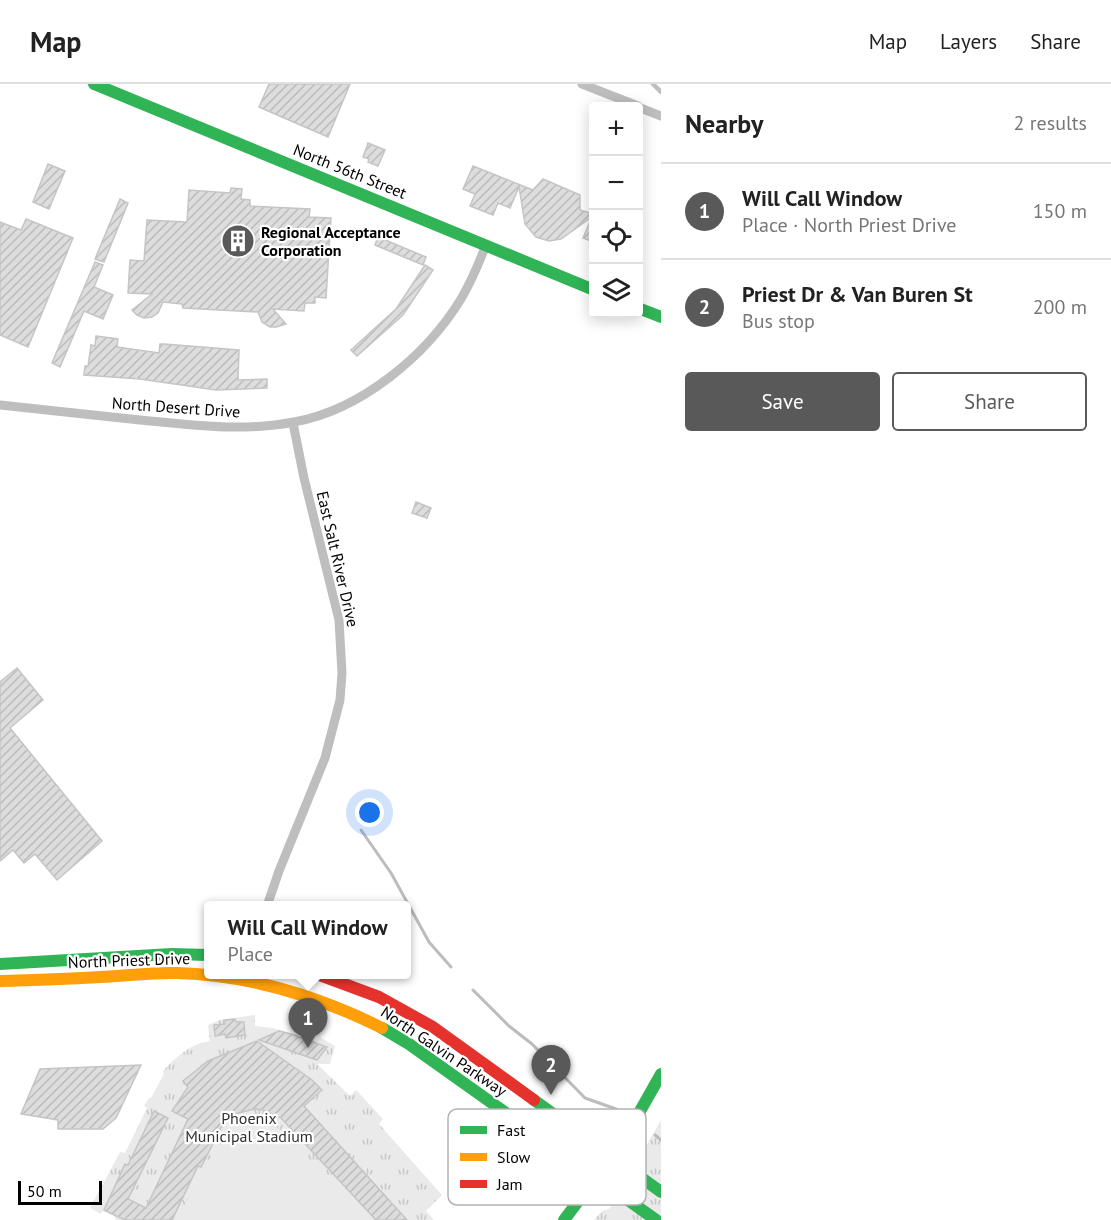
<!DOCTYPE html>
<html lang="en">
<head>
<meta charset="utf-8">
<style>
	body { margin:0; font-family:"PT Sans",sans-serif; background:#f2f2f2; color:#222 }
	.controls { position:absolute; right:18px; top:18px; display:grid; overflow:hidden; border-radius:6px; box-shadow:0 3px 15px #0003 }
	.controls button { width:54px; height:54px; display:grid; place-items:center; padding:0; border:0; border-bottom:2px solid #e0e0e0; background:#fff; color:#222; font:30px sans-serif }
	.scale { position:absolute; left:18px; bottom:15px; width:84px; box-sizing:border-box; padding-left:6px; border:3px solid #000; border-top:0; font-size:16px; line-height:21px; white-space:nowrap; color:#000; -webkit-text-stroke:4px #fff; paint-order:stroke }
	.you { position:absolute; left:370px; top:729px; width:21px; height:21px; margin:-15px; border:4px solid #fff; border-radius:50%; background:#1a73e8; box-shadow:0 0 0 9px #1a73e833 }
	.badge { display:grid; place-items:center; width:39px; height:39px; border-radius:50%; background:#595959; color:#fff; font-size:20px; font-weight:700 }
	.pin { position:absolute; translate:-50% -50px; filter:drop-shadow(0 2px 3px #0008) }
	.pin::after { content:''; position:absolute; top:32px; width:21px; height:18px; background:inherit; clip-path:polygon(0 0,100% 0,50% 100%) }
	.popup { position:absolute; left:204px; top:817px; width:207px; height:78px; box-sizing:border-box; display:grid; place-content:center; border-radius:6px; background:#fff; filter:drop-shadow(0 2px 4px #0005); font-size:20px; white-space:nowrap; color:#767676 }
	.popup b { font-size:22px; color:#222 }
	.popup::after { content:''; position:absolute; left:50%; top:100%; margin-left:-12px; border:12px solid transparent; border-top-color:#fff }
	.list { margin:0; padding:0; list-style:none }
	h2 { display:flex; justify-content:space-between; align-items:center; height:78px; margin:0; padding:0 24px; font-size:26px }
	h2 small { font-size:20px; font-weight:400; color:#767676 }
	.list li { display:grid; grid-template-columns:39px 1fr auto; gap:18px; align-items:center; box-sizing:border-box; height:96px; padding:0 24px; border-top:2px solid #e0e0e0 }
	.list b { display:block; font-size:22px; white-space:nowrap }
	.list p { margin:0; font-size:20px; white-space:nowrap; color:#767676 }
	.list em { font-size:20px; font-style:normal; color:#767676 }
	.actions { display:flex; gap:12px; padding:18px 24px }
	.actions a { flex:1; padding:14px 0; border:2px solid #595959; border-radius:6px; text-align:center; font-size:21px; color:#595959 }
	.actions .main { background:#595959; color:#fff }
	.icon { flex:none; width:33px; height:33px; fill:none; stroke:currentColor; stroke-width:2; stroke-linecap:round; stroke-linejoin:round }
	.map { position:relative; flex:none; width:661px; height:1136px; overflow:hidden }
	header { display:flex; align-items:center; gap:36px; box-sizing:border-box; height:84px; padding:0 30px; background:#fff; border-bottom:2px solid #e0e0e0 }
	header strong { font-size:28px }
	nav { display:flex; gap:33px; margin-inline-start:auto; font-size:21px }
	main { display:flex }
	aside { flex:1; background:#fff }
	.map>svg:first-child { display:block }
</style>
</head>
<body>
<header>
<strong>Map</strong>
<nav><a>Map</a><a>Layers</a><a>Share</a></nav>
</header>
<main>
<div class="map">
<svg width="661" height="1136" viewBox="0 0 661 1136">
	<defs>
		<pattern id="park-tufts" width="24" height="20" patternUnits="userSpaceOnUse" patternTransform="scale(1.5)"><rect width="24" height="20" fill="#eaeaea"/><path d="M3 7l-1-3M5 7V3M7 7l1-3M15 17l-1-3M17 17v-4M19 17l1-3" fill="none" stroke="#c7c7c7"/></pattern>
		<pattern id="building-hatch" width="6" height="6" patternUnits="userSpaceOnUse" patternTransform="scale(1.5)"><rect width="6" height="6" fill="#ddd"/><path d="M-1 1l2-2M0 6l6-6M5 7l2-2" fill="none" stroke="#bcbcbc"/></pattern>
	</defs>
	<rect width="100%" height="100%" fill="#fff"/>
	<g fill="url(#park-tufts)">
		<path d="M255 931V942L273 944 316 957 320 953 335 962 330 980H317L350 1012 356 1006 383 1035 379 1040 442 1111 426 1127 434 1136H115V1133L103 1127 101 1130 90 1124 120 1068 125 1069 147 1024 144 1022 149 1014H151L164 990 163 987C176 973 190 960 210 957L208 941 220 936Z"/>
		<polygon points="661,1036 661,1136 594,1136 602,1127 609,1125 646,1075 646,1062"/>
	</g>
	<path fill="#eaeaea" d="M258 1033 275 1041 308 1077 315 1080 369 1136H180C184 1125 188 1110 195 1101 197 1098 202 1096 205 1092 224 1067 219 1037 258 1033Z"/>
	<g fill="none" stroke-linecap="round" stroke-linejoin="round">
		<g stroke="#bcbcbc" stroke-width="3">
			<polyline points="361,746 391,789 429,858 451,883"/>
			<polyline points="473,906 509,942 532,960 585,1014 616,1025"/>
			<polyline points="655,1051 661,1056"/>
		</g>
	</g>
	<g fill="url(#building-hatch)" stroke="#c5c5c5" stroke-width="1.5">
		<polygon points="269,0 350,0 328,53 259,23"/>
		<polygon points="368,59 385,66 378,82 368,78 369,75 363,73"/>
		<polygon points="48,80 65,87 49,125 33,118"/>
		<polygon points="473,82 533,106 543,95 580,111 580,126 594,130 594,158 583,154 592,133 561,155 549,157 536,153 525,140 519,103 510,124 498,119 493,131 470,122 475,110 463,105"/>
		<polygon points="231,104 242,105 241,115 250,116 250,122 310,125 309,133 331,134 326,214 315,213 315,219 305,219 304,227 273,225 286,240 276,243 270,243 262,238 258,228 183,224 182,220 163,218 158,229 152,233 144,234 137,231 132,226 152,210 128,209 130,176 144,177 147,136 187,138 189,106 230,109"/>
		<polygon points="120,115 128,119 104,178 95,175"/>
		<polygon points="26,135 73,154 28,263 0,251 0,138 21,146"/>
		<polygon points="378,153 426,173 423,181 375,161"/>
		<polygon points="95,178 103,181 94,203 113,211 103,235 84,227 60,283 52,279"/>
		<polygon points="425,181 433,186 403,231 357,272 351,266 396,225"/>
		<polygon points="96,252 118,255 117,263 159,269 160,260 164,260 239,266 238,296 267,295 267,304 216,306 140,295 84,291 85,282 88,282 91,261 95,262"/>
		<polygon points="416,418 431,424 427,434 412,429"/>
		<polygon points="17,584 43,616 10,644 102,757 57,796 35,770 24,779 13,766 0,777 0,598"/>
		<polygon points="235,935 236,938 244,938 245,951 226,954 225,950 215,952 214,941 225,940 225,936"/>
		<polygon points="279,947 291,950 327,963 317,976 259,956"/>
		<polygon points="257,957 312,996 322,1006 304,1022 407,1136 376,1136 281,1034 263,1026 254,1025 235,1030 222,1042 201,1083 198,1082 172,1136 125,1136 104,1126 125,1080 128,1081 154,1027 168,1034 128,1115 146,1124 188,1035 172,1027 188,1003 183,997 208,977"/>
		<polygon points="141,981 116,1034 103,1045 58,1045 58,1036 21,1030 40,985"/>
	</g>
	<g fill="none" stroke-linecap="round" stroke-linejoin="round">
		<polyline stroke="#bebebe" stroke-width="4.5" points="653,0 661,8"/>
		<g stroke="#bebebe" stroke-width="9">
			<polyline points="582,0 638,22"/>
			<polyline points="638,23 661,32"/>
			<path d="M0 321C47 326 93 331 140 336 191 341 243 348 294 338 361 326 426 272 461 215 471 198 479 179 486 161"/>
			<polyline points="267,822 279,787 325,674 340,616 342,589 339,536 304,394 293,339"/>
		</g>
		<g stroke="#30b455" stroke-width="12">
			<polyline points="94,0 594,206"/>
			<polyline points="638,224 661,233"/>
			<polyline points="0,880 172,870 209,871"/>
			<polyline points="382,944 409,960 656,1136"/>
			<polyline points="534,1016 661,1108"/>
			<polyline points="564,1136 622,1059 661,990"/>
		</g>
		<path stroke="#ff9f0a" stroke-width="12" d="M0 897C33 896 67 895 100 893 126 892 152 888 177 889 250 891 318 912 382 944"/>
		<polyline stroke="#e5322d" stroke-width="12" points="317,890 379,913 433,943 534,1016"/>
	</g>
	<defs>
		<g id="building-disc" transform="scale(1.725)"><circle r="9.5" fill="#595959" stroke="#fff"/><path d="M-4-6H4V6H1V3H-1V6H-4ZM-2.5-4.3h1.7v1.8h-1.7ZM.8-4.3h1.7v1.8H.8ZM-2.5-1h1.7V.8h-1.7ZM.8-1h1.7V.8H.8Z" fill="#fff"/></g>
	</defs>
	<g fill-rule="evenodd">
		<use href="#building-disc" x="238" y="157"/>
	</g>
	<g text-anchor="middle" stroke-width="4.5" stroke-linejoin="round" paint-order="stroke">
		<g font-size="16" fill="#000" stroke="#fff">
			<text transform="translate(350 87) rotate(22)" y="6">North 56th Street</text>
			<text transform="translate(176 323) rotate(4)" y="6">North Desert Drive</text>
			<text transform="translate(338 475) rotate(77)" y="6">East Salt River Drive</text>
			<text transform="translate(129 876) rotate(-2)" y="6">North Priest Drive</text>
			<text transform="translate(444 967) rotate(34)" y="6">North Galvin Parkway</text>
		</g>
		<g font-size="16" font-weight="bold" fill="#000" stroke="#fff" text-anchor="start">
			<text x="261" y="154">Regional Acceptance<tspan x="261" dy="18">Corporation</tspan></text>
		</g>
		<g font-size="16" fill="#303030" stroke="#fff">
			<text x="249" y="1040">Phoenix<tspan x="249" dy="18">Municipal Stadium</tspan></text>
		</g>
	</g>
	<rect x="448" y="1025" width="198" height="96" rx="9" fill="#fff" stroke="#b2b2b2" stroke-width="1.5"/>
	<rect x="460" y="1042" width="27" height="8" fill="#30b455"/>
	<rect x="460" y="1069" width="27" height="8" fill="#ff9f0a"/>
	<rect x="460" y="1096" width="27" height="8" fill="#e5322d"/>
	<g font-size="16" fill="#000">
		<text x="497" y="1052">Fast</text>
		<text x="497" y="1079">Slow</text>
		<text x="497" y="1106">Jam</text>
	</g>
</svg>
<div class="controls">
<button>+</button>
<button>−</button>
<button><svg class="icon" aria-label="locate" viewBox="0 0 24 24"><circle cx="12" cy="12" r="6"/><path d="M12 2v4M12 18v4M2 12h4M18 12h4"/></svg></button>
<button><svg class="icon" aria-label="layers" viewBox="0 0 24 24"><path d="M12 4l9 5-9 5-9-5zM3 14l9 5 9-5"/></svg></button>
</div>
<div class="scale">50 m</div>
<div class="you"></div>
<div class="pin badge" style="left:308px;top:964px">1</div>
<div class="popup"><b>Will Call Window</b>Place</div>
<div class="pin badge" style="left:551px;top:1011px">2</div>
</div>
<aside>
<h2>Nearby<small>2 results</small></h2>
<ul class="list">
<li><span class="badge">1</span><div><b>Will Call Window</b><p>Place · North Priest Drive</p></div><em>150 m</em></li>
<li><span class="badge">2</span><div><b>Priest Dr &amp; Van Buren St</b><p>Bus stop</p></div><em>200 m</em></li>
</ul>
<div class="actions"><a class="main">Save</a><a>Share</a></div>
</aside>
</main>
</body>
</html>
